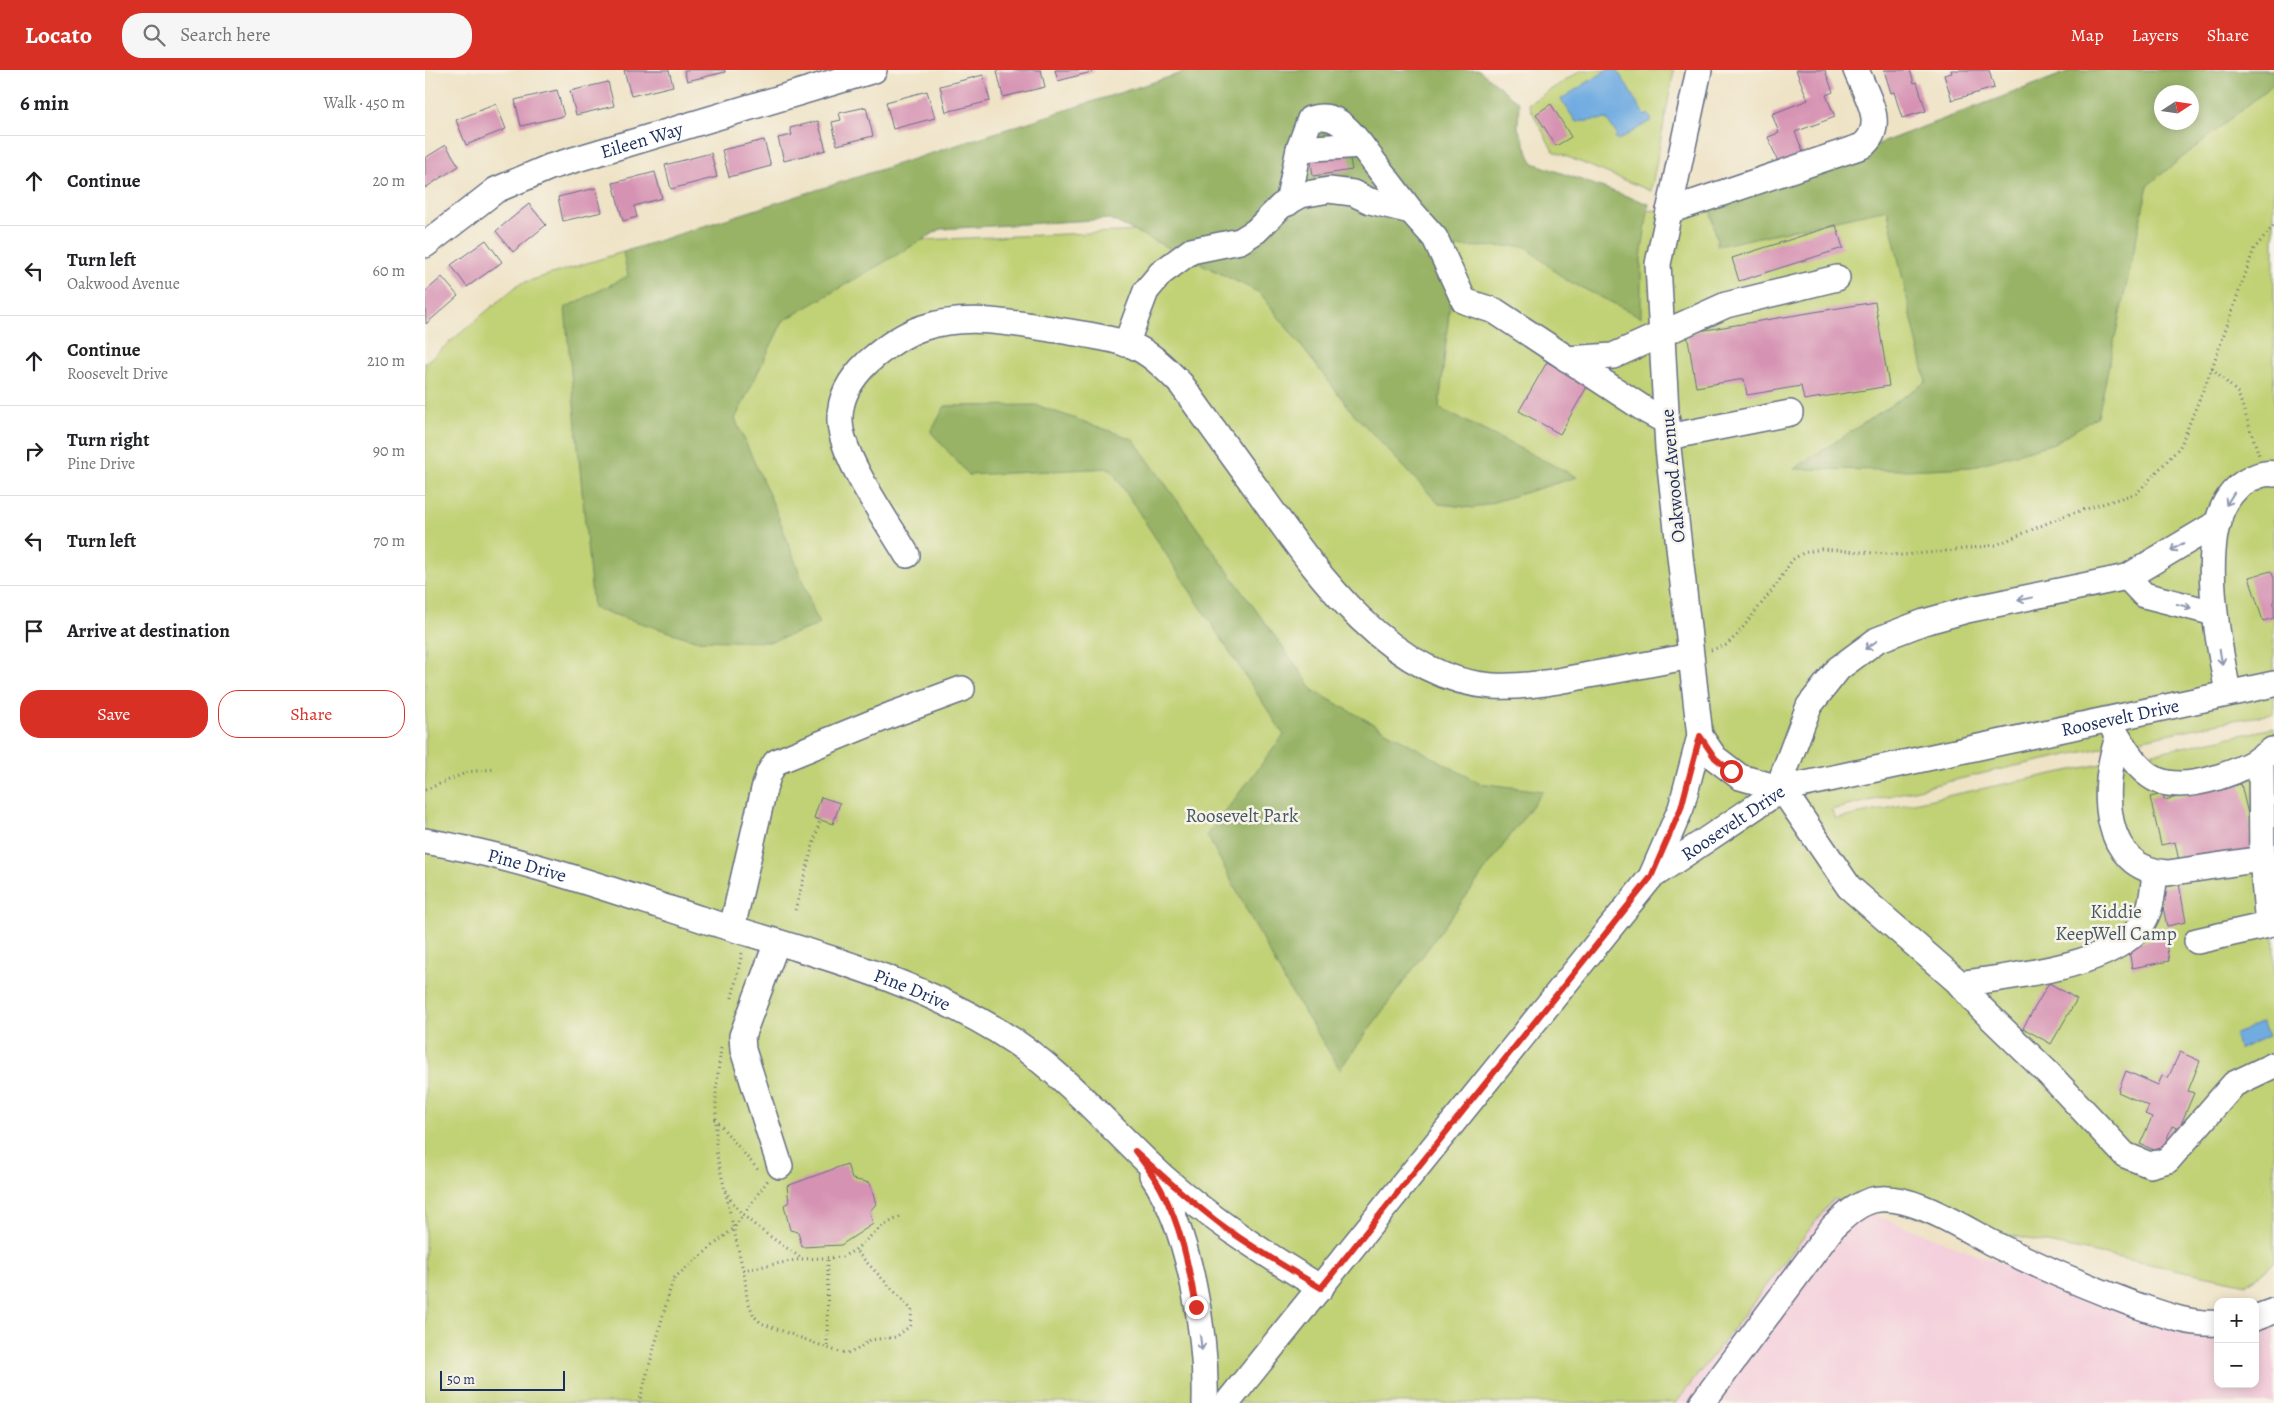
<!DOCTYPE html>
<html lang="en">
<head>
<meta charset="utf-8">
<style>
	body { margin:0; font-family:Alegreya,serif; background:#f6f6f6; color:#202124 }
	.controls { position:absolute; right:15px; bottom:15px; display:grid; overflow:hidden; border-radius:10px; box-shadow:0 2px 12px #0003 }
	.controls button { width:45px; height:45px; display:grid; place-items:center; padding:0; border:0; border-bottom:1px solid #e0e0e0; background:#fff; color:#202124; font:25px sans-serif }
	.compass { position:absolute; left:1729px; top:15px; width:45px; height:45px; border-radius:50%; background:#fff; box-shadow:0 2px 12px #0003; rotate:78deg }
	.scale { position:absolute; left:15px; bottom:12px; width:125px; box-sizing:border-box; padding-left:5px; border:2px solid #1b2f5e; border-top:0; font-size:14px; line-height:18px; white-space:nowrap; color:#1b2f5e; -webkit-text-stroke:4px #f7f3e8; paint-order:stroke }
	.stop { position:absolute; width:15px; height:15px; margin:-11px; border:4px solid #d93025; border-radius:50%; background:#fff }
	.stop.end { background:#d93025; border-color:#fff; box-shadow:0 1px 5px #0008 }
	.list { margin:0; padding:0; list-style:none }
	h2 { display:flex; justify-content:space-between; align-items:center; height:65px; margin:0; padding:0 20px; font-size:21px }
	h2 small { font-size:16px; font-weight:400; color:#757577 }
	.list li { display:grid; grid-template-columns:32px 1fr auto; gap:15px; align-items:center; box-sizing:border-box; height:90px; padding:0 20px; border-top:1px solid #e0e0e0 }
	.list b { display:block; font-size:19px; white-space:nowrap }
	.list p { margin:0; font-size:16px; white-space:nowrap; color:#757577 }
	.list em { font-size:16px; font-style:normal; color:#757577 }
	.actions { display:flex; gap:10px; padding:15px 20px }
	.actions a { flex:1; padding:11px 0; border:1px solid #d93025; border-radius:20px; text-align:center; font-size:18px; color:#d93025 }
	.actions .main { background:#d93025; color:#fff }
	.icon { flex:none; width:28px; height:28px; fill:none; stroke:currentColor; stroke-width:2; stroke-linecap:round; stroke-linejoin:round }
	.map { position:relative; flex:none; width:1849px; height:1333px; overflow:hidden }
	header { display:flex; align-items:center; gap:30px; box-sizing:border-box; height:70px; padding:0 25px; background:#d93025; color:#fff }
	header strong { font-size:24px }
	nav { display:flex; gap:28px; margin-inline-start:auto; font-size:18px }
	.search { width:350px; height:45px; background:#f6f6f6; display:flex; align-items:center; gap:12px; box-sizing:border-box; padding:0 18px; border-radius:20px; color:#757577; font-size:19px }
	main { display:flex }
	aside { flex:1; background:#fff }
	.map>svg:first-child { display:block }
</style>
</head>
<body>
<header>
<strong>Locato</strong>
<div class="search"><svg class="icon" aria-label="search" viewBox="0 0 24 24"><circle cx="10" cy="10" r="6"/><path d="M15 15l6 6"/></svg>Search here</div>
<nav><a>Map</a><a>Layers</a><a>Share</a></nav>
</header>
<main>
<aside>
<h2>6 min<small>Walk · 450 m</small></h2>
<ul class="list">
<li><svg class="icon" aria-label="ahead" viewBox="0 0 24 24"><path d="M12 20V5M6 11l6-6 6 6"/></svg><div><b>Continue</b></div><em>20 m</em></li>
<li><svg class="icon" aria-label="left" viewBox="0 0 24 24"><path d="M17 20v-9H6M10 6l-5 5 5 5"/></svg><div><b>Turn left</b><p>Oakwood Avenue</p></div><em>60 m</em></li>
<li><svg class="icon" aria-label="ahead" viewBox="0 0 24 24"><path d="M12 20V5M6 11l6-6 6 6"/></svg><div><b>Continue</b><p>Roosevelt Drive</p></div><em>210 m</em></li>
<li><svg class="icon" aria-label="right" viewBox="0 0 24 24"><path d="M7 20v-9h11M14 6l5 5-5 5"/></svg><div><b>Turn right</b><p>Pine Drive</p></div><em>90 m</em></li>
<li><svg class="icon" aria-label="left" viewBox="0 0 24 24"><path d="M17 20v-9H6M10 6l-5 5 5 5"/></svg><div><b>Turn left</b></div><em>70 m</em></li>
<li><svg class="icon" aria-label="arrive" viewBox="0 0 24 24"><path d="M6 21V4h12l-3 4 3 4H6"/></svg><div><b>Arrive at destination</b></div></li>
</ul>
<div class="actions"><a class="main">Save</a><a>Share</a></div>
</aside>
<div class="map">
<svg width="1849" height="1333" viewBox="0 0 1849 1333">
	<rect width="100%" height="100%" fill="#f7f3e8"/>
	<filter id="ink" filterUnits="userSpaceOnUse"><feTurbulence type="fractalNoise" baseFrequency=".02" numOctaves="2"/><feDisplacementMap in="SourceGraphic" scale="10" xChannelSelector="R" yChannelSelector="G"/><feConvolveMatrix kernelMatrix="1 2 1 2 8 2 1 2 1" color-interpolation-filters="sRGB"/></filter>
	<filter id="wash" filterUnits="userSpaceOnUse"><feTurbulence type="fractalNoise" baseFrequency=".0096" numOctaves="4" result="noise"/><feDisplacementMap in="SourceGraphic" scale="20" xChannelSelector="R" yChannelSelector="G"/><feGaussianBlur stdDeviation="1.12" result="paint"/><feColorMatrix in="noise" values="0 0 0 0 0 0 0 0 0 0 0 0 0 0 0 0 0 1.4 0 .05"/><feComposite in="paint" operator="in"/></filter>
	<g filter="url(#wash)">
		<rect width="100%" height="100%" fill="#efe3c6"/>
		<polygon fill="#f4cfdc" points="1408,1129 1766,1266 1793,1263 1793,1314 1830,1314 1830,1259 1839,1258 1849,1251 1849,1333 1251,1333"/>
		<g fill="#c1d174" stroke="#6e8069" fill-rule="evenodd">
			<polygon points="1157,0 1249,0 1226,121 1128,81 1103,34"/>
			<path d="M1648 0H1849V644L1809 650 1572 700 1406 740 1411 749 1849 658V1193L1822 1214 1408 1129 1251 1333H0V293L94 214 198 182 1285 138ZM1736 22H1766V52H1736Z"/>
		</g>
		<g fill="#98b366" stroke="#5a7162" fill-rule="evenodd">
			<polygon points="766,0 1054,0 1094,33 1093,58 1108,93 1224,134 1216,188 1216,247 1139,209 1100,176 1031,177 1014,338 1152,407 1049,438 1014,434 929,344 835,223 685,149 516,159 358,251 310,349 350,438 394,555 345,572 270,570 168,538 140,238 203,206 198,182"/>
			<path d="M1648 0H1849V14L1723 115 1673 346 1629 373 1546 397 1480 400 1369 399 1501 312 1462 139 1293 176 1285 138ZM1736 22H1766V52H1736Z"/>
			<polygon points="611,335 708,369 889,621 1054,713 1118,721 915,999 860,912 782,765 859,665 685,398 544,405 506,362 520,336"/>
		</g>
		<g fill="#71ace1" stroke="#466ea0">
			<polygon points="1182,0 1192,0 1220,46 1223,44 1227,50 1192,71 1190,67 1192,65 1182,49 1151,52 1136,29"/>
			<polygon points="1837,952 1843,966 1815,979 1809,965"/>
		</g>
		<g id="blocks">
			<g fill="#d692b2">
				<polygon points="199,0 244,0 248,16 206,26"/>
				<polygon points="259,0 300,0 300,2 262,11"/>
				<polygon points="577,0 616,0 620,17 578,27 572,1"/>
				<polygon points="630,0 670,0 670,1 633,11"/>
				<polygon points="1371,0 1400,0 1408,22 1401,25 1410,47 1370,62 1380,87 1355,97 1343,67 1354,63 1347,44 1383,30"/>
				<polygon points="1459,0 1485,0 1489,13 1492,12 1501,41 1477,48 1469,22 1466,23"/>
				<polygon points="1526,0 1564,0 1569,18 1527,30 1519,5 1527,3"/>
				<polygon points="558,5 565,31 521,42 515,16"/>
				<polygon points="183,12 189,36 151,45 145,21"/>
				<polygon points="132,20 139,46 96,56 90,30"/>
				<polygon points="502,21 510,48 468,59 461,32"/>
				<polygon points="71,34 81,59 41,75 31,50"/>
				<polygon points="1126,34 1146,67 1131,76 1111,44"/>
				<polygon points="441,37 448,66 412,75 407,52 416,50 414,43"/>
				<polygon points="393,51 401,80 359,91 353,68 367,65 365,58"/>
				<polygon points="339,70 346,96 304,107 297,80"/>
				<polygon points="21,75 34,96 0,118 0,88"/>
				<polygon points="923,78 927,100 888,106 885,85"/>
				<polygon points="286,83 292,107 246,119 240,95"/>
				<polygon points="230,102 237,128 209,136 212,147 198,151 188,113"/>
				<polygon points="171,118 177,142 138,151 133,127"/>
				<polygon points="104,134 121,155 88,182 71,161"/>
				<polygon points="1411,155 1418,178 1314,211 1307,188"/>
				<polygon points="61,170 77,192 42,217 26,195"/>
				<polygon points="17,207 33,226 1,254 0,222"/>
				<polygon points="1450,232 1464,316 1379,330 1376,316 1322,325 1319,309 1271,317 1262,263"/>
				<polygon points="1122,292 1163,315 1135,364 1094,341"/>
				<polygon points="1846,501 1849,508 1849,548 1838,551 1824,507"/>
				<polygon points="1816,714 1827,762 1824,762 1828,781 1754,791 1750,772 1736,775 1725,727 1738,724 1739,730"/>
				<polygon points="396,727 415,733 408,754 389,748"/>
				<polygon points="1754,814 1761,852 1742,856 1734,818"/>
				<polygon points="1740,867 1744,891 1707,898 1703,874"/>
				<polygon points="1624,913 1652,929 1626,974 1598,958"/>
				<polygon points="1755,982 1775,991 1763,1021 1769,1023 1754,1059 1747,1056 1736,1083 1715,1074 1727,1047 1720,1044 1724,1036 1693,1022 1701,1001 1733,1015 1737,1006 1743,1008"/>
				<polygon points="422,1094 427,1109 445,1113 451,1134 445,1141 448,1154 416,1175 377,1177 373,1162 365,1160 359,1135 364,1132 362,1116"/>
			</g>
		</g>
	</g>
	<g filter="url(#ink)">
		<use href="#blocks" fill-opacity="0" stroke="#656e82" stroke-width="1"/>
		<g fill="none" stroke-linecap="round" stroke-linejoin="round">
			<g stroke="#656e82" stroke-width="28">
				<g id="minor">
					<polyline points="874,79 936,75 986,141"/>
					<path d="M863 133 874 79 885 49C909 41 923 58 936 75"/>
					<path d="M1244 141 1437 76C1463 56 1441 25 1431 0"/>
					<path id="s1" d="M0 175 71 120 125 97 449 0"/>
					<polyline points="701,274 721,221 736,203 766,181 815,171 831,161 856,136 876,125 904,120 928,123 945,131 986,141 1010,168 1039,231 1070,241 1222,341 1242,352"/>
					<polyline points="1142,289 1188,286 1301,235 1412,208"/>
					<polyline points="1243,367 1365,343"/>
					<path d="M482 485C463 452 416 388 415 351 414 327 426 308 443 292 459 278 476 265 497 258 540 243 588 253 632 260 657 264 682 267 706 275 726 283 741 299 756 314 783 351 809 388 836 425 890 501 964 609 1067 616 1100 618 1133 611 1164 605 1198 599 1231 593 1265 586"/>
					<polyline points="1702,507 1719,525 1789,543"/>
					<path d="M1803 623C1794 571 1765 445 1820 412 1828 407 1840 402 1849 404"/>
					<path d="M1688 658C1697 675 1713 701 1732 710 1763 723 1824 700 1847 680"/>
					<polyline points="1275,666 1290,688 1315,707 1357,719 1424,817 1532,911 1556,938 1624,1004 1700,1085 1725,1095 1743,1090 1809,1014 1849,995"/>
					<path d="M1693 668C1676 715 1675 800 1743 803L1837 789 1836 689"/>
					<polyline points="1357,719 1358,705 1384,636 1414,598 1452,570 1499,552 1542,540 1702,507 1794,452"/>
					<path id="s2" d="M0 771C95 787 185 820 276 849 383 882 496 909 590 972 646 1010 688 1061 737 1106 787 1150 840 1184 896 1218"/>
					<polyline points="1226,807 1256,738 1275,666 1243,378 1233,194 1274,0"/>
					<polyline points="307,858 339,719 344,703 351,692 466,645 537,619"/>
					<polyline points="1772,871 1843,855 1837,789"/>
					<polyline points="352,872 317,966 318,980 355,1096"/>
					<path d="M1535 914C1584 906 1683 898 1715 857 1727 841 1728 821 1730 802"/>
					<path d="M727 1105C765 1160 782 1268 780 1333"/>
					<polyline points="1830,1248 1849,1241"/>
					<path id="s3" d="M802 1333 1226 807 1357 719 1849 614"/>
					<path d="M1277 1333 1408 1157C1420 1146 1432 1134 1448 1130 1483 1122 1535 1156 1565 1172 1611 1195 1659 1216 1708 1234 1734 1243 1764 1255 1793 1253"/>
				</g>
			</g>
			<g stroke="#656e82" stroke-width="3" stroke-dasharray="1 4" stroke-linecap="butt">
				<polyline points="1787,298 1813,323 1834,385"/>
				<polyline points="1286,580 1301,575 1312,565 1352,514 1367,490 1378,483 1396,479 1476,485 1514,482 1571,475 1639,446 1712,423 1755,377 1787,298 1829,179 1849,155"/>
				<polyline points="0,720 43,702 69,699"/>
				<polyline points="370,840 395,750"/>
				<polyline points="307,928 317,883"/>
				<polyline points="296,978 291,1020 291,1081 320,1209 322,1229 329,1246 336,1253 411,1281 422,1283 430,1281 445,1270 471,1267 485,1256 487,1240 430,1180"/>
				<polyline points="290,1049 334,1101"/>
				<path d="M301 1120C311 1148 352 1170 376 1188"/>
				<polyline points="318,1200 377,1189 417,1187 430,1180 456,1157 478,1145"/>
				<polyline points="402,1276 403,1188"/>
				<polyline points="214,1333 248,1209 308,1159 343,1110"/>
			</g>
			<use href="#minor" stroke="#fff" stroke-width="25"/>
		</g>
		<defs><path id="oneway-shaft" d="M-6 0H5M1.5-3L5.5 0L1.5 3" fill="none" stroke-width="1.6" stroke-linecap="round" stroke-linejoin="round" transform="scale(1.25)"/></defs>
		<g stroke="#8d97ae">
			<use href="#oneway-shaft" transform="translate(1805 429) rotate(122)"/>
			<use href="#oneway-shaft" transform="translate(1752 477) rotate(149)"/>
			<use href="#oneway-shaft" transform="translate(1600 529) rotate(168)"/>
			<use href="#oneway-shaft" transform="translate(1759 536) rotate(15)"/>
			<use href="#oneway-shaft" transform="translate(1446 575) rotate(145)"/>
			<use href="#oneway-shaft" transform="translate(1796 587) rotate(80)"/>
			<use href="#oneway-shaft" transform="translate(776 1273) rotate(83)"/>
		</g>
	</g>
	<g fill="none" stroke-linecap="round" stroke-linejoin="round" filter="url(#ink)">
		<path stroke="#d93025" stroke-width="6" d="M771 1237C764 1197 756 1155 736 1119 729 1106 719 1093 710 1081 739 1107 767 1133 798 1156 829 1179 863 1198 896 1218L1226 807 1256 738 1275 666 1290 688 1306 701"/>
	</g>
	<g text-anchor="middle" stroke-width="5" stroke-linejoin="round" paint-order="stroke">
		<g font-size="19" fill="#1b2f5e" stroke="#f7f3e8">
			<text dy="7" stroke="none"><textPath href="#s1" startOffset="244">Eileen Way</textPath></text>
			<text transform="translate(1247 406) rotate(-95)" y="7">Oakwood Avenue</text>
			<text dy="7" stroke="none"><textPath href="#s3" startOffset="1179">Roosevelt Drive</textPath></text>
			<text dy="7" stroke="none"><textPath href="#s3" startOffset="774">Roosevelt Drive</textPath></text>
			<text dy="7" stroke="none"><textPath href="#s2" startOffset="105">Pine Drive</textPath></text>
			<text dy="7" stroke="none"><textPath href="#s2" startOffset="510">Pine Drive</textPath></text>
		</g>
		<g font-size="19" fill="#445864" stroke="#f7f3e8">
			<text x="817" y="752">Roosevelt Park</text>
			<text x="1691" y="848">Kiddie<tspan x="1691" dy="22">KeepWell Camp</tspan></text>
		</g>
	</g>
</svg>
<div class="controls">
<button>+</button>
<button>−</button>
</div>
<svg class="compass" viewBox="-18 -18 36 36"><path d="M0-13l5 13h-10z" fill="#e53935"/><path d="M0 13l5-13h-10z" fill="#757577"/></svg>
<div class="scale">50 m</div>
<div class="stop" style="left:1306px;top:701px"></div>
<div class="stop end" style="left:771px;top:1237px"></div>
</div>
</main>
</body>
</html>
